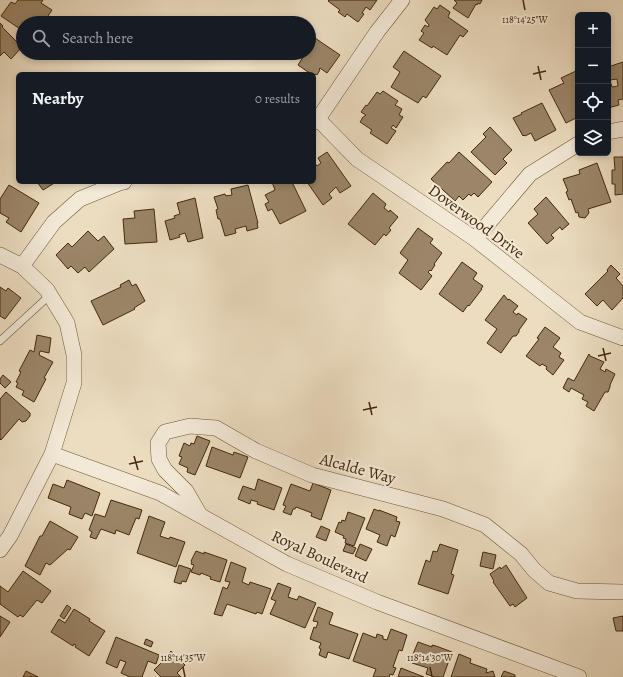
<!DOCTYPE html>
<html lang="en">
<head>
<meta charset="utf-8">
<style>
	body { margin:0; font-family:Alegreya,serif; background:#20242c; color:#f1f3f6 }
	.controls { position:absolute; right:12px; top:12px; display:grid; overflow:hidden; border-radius:6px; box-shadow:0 2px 6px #0003 }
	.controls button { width:36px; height:36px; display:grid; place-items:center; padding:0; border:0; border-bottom:1px solid #363941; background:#171b24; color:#f1f3f6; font:20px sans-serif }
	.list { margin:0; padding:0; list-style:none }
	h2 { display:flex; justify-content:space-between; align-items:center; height:52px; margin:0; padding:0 16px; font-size:17px }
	h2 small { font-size:13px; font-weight:400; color:#9ea1a6 }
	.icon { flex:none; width:22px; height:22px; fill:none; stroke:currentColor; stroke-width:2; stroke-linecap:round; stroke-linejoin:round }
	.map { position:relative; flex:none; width:623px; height:677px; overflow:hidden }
	.search { position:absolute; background:#171b24; box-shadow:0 2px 6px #0003; left:16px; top:16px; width:300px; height:44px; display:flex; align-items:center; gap:10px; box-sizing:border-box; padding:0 14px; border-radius:22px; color:#9ea1a6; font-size:15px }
	.panel { position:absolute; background:#171b24; box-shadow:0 2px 6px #0003; left:16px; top:72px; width:300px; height:112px; border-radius:6px }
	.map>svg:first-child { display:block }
</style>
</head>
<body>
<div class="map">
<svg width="623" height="677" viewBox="0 0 623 677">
	<rect width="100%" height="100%" fill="#ecddc1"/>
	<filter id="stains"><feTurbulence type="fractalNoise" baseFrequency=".005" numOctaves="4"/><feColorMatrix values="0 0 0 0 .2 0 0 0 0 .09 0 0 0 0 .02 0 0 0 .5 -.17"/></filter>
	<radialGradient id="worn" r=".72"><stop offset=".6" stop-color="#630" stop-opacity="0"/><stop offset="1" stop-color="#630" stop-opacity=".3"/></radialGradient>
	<g fill="#9b8669" stroke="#43280a" fill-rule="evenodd">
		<polygon points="18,0 43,0 41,3 52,10 46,19 51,23 23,23 23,31 1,16 11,2 15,4"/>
		<polygon points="329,0 377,0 370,10 366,7 362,13 364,14 358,22 347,14 345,17 338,12 340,10 328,1"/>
		<polygon points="454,0 482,0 480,4 478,3 477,5 476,4 468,18 453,8 457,3"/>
		<polygon points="440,5 450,12 448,17 468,31 463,37 460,35 447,55 433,46 432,48 419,40 424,33 421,31 425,25 428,27 429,25 425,20 434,7 437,9"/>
		<polygon points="0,23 3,26 2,27 22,47 11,59 4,52 0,56"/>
		<polygon points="309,34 340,55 327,73 320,68 319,69 320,70 317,75 316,74 314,76 314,74 311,74 298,65 303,57 302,56 304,53 309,53"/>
		<polygon points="404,51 441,76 426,98 423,96 418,103 391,87 400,72 393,67"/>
		<path d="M623 62V99L618 100 619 105 608 108V67ZM617 79 618 86 612 87 610 80Z"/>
		<polygon points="576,71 578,75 578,105 576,106 578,109 578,117 566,123 549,90 564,83 561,78"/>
		<polygon points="383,91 398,101 395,105 402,109 399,115 403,117 396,128 393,125 391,128 396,131 387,144 370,133 372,130 360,122 362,119 362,118 366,115 361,112 366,105 367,106 377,92 380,94"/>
		<polygon points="542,103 556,130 535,141 531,133 525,136 524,135 523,136 513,118 522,114 521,113"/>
		<polygon points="490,127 512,150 503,159 507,163 495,175 471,152 486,137 483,134"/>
		<polygon points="327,152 351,186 340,193 336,187 329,194 332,198 323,205 307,182 314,182 314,162 317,166 321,163 318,158"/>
		<polygon points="459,152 492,182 478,197 474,193 471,196 469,194 463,200 459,196 455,201 431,179 447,162 449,163"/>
		<polygon points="614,157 623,157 623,194 615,195 615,184 612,184 612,170 615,170"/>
		<polygon points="597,163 611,202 588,209 589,213 585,218 579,217 578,212 576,213 571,199 569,200 566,192 568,191 563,179 580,174 579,170"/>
		<polygon points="37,182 56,182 43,190"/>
		<polygon points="272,182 292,182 306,211 280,224 272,209 268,211 265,204 269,202 265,195 275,190"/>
		<polygon points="9,185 39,203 21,232 6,222 9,218 0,213 0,199"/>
		<polygon points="248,185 258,223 257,223 258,228 247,231 246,226 235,229 236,233 225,236 220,219 218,219 216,210 218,209 214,197 225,194 226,196 232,195 231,189"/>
		<polygon points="373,193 386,204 384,208 389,212 390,210 398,217 389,228 391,230 386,236 384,234 375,245 348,224"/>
		<polygon points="546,197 569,224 562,230 560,227 551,235 554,238 547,244 528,223 538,214 534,209"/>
		<polygon points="195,198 203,238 188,242 185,233 179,235 180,237 170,240 165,221 175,218 174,216 180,214 177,203"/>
		<polygon points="154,209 157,242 125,244 123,219 135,218 134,211"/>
		<polygon points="418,228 433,239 430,243 442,253 434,264 435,265 431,271 430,270 428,272 432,276 421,290 399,273 408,260 400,253"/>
		<polygon points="88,231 98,241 104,236 114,249 89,272 85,267 78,273 71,266 68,269 56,255 68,243 72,247"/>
		<polygon points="462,262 477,273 473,279 483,286 481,289 482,289 469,306 468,305 463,312 439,294"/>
		<polygon points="611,265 620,274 616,278 623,286 623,298 612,310 603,300 597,306 585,294 608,271 607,270"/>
		<polygon points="129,280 132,286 136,284 145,301 134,308 135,309 103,325 91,301 121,287 120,285"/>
		<polygon points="0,287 6,291 8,288 21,298 5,319 0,316"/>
		<polygon points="504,295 508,300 509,299 518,306 513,312 517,315 518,313 527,319 519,330 519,332 516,336 513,336 501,353 487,343 497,329 485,320"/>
		<polygon points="545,327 560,338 553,347 561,353 559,357 564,360 553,375 546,369 547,367 542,364 540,366 526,356 539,339 537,338"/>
		<polygon points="37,335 51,338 49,353 40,351 39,355 53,362 44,378 46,379 34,402 22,395 24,391 16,387 18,383 16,382 21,372 19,371 30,350 34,352"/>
		<polygon points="589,354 590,356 604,362 600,369 605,372 606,369 615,374 610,385 610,387 608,392 605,392 594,411 586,406 588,402 582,399 584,395 571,388 569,392 563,388 568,378 574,381"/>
		<polygon points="3,375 11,382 5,388 0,383 0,379"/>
		<polygon points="6,392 30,413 30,416 26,421 22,422 19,419 1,440 0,439 0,399"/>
		<polygon points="197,436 210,441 195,475 187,472 188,468 179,464 182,457 179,456 184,443 190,446 191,443 194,444"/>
		<polygon points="212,447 233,455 234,452 248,457 240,478 206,466"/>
		<polygon points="258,479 282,488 274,510 257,504 258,502 251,500 250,504 238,499 243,486 255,490"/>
		<polygon points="67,480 100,493 92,516 85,513 82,519 69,514 71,507 48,498 53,484 64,488"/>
		<polygon points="313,483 331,490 321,520 311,516 312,513 296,507 295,509 293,509 291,515 283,512 286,506 283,505 291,484 310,491"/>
		<polygon points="111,500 142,510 139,519 136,518 129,535 116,530 115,534 101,529 96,539 90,537 92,532 89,530 95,514 105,517"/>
		<polygon points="374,509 379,511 379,510 397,517 396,521 400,522 395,537 391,535 387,546 377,542 380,535 366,529"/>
		<polygon points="348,512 365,518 354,546 345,543 346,539 343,538 344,536 335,532 339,522 341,523 342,520 345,521"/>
		<polygon points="149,516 165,522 160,536 169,539 170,537 185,542 176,567 137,553"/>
		<polygon points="50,521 78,537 70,550 68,549 50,565 46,563 40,575 25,566 40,536 42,536"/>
		<polygon points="321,526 330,530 326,541 316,537"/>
		<polygon points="346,544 356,548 353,554 343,551"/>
		<polygon points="360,544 372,549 366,561 355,556"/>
		<polygon points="440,544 458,550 451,574 454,575 448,594 418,584 426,560 430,562 433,551 437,552"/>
		<polygon points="196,551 204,554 204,552 227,560 220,582 210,579 211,577 201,573 200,575 191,572 194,565 191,564 192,562 191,561"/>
		<polygon points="483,552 496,555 493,569 480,566"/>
		<polygon points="231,562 246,568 242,582 249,585 250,582 271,589 262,614 257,612 256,614 227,604 222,616 214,614 223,587 227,589 230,582 225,581"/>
		<polygon points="179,565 191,569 186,582 182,581 181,584 174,582"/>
		<polygon points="506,565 527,598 515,607 513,604 510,606 493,582 494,581 490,574 500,567 501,569"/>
		<polygon points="23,571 51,591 42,603 37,600 23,617 20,615 18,617 0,604 0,586 8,592"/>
		<polygon points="278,583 291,588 288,597 297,600 299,596 316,603 305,628 270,614 276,601 271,599"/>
		<polygon points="67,605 71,608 64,619 60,616"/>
		<polygon points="318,607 333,613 329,624 358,634 349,659 328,652 326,658 319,655 321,649 319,648 321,643 310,639 314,627 316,628 318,622 313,621"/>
		<polygon points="74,609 90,619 89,621 105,631 89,656 75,647 76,645 74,644 73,646 51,632 59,619 65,623"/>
		<polygon points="0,616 10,622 0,637"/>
		<polygon points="623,616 623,631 616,631 613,618"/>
		<polygon points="391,629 407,635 402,651 399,650 393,667 396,668 393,675 390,674 389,677 373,677 376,669 353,661 363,633 376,638 377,634 383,636 383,639 387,640"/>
		<polygon points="116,637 159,655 156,664 148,661 142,677 130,677 121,673 126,662 120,660 117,668 106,663"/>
		<polygon points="146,639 153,642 151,647 144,644"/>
		<polygon points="418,642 432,647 432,645 436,646 452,652 443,677 435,677 426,674 428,668 412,663 413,660 411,659"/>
		<polygon points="171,651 185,665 177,673 181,677 161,677 154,670 161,663 160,662"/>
		<polygon points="459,654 471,659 470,663 487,669 486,673 493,671 495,677 451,677"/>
		<polygon points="401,668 424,677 398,677"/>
		<polygon points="26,671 38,677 23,677"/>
		<polygon points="504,671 515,675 515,677 501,677"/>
	</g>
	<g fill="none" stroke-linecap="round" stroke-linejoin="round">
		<g stroke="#6d5538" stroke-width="8">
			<polyline id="service" points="0,341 50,295"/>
		</g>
		<g stroke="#6d5538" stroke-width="16">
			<g id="minor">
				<polyline points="318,119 357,159 475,239 580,322 623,338"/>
				<polyline points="314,122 318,119 377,32 402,0"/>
				<polyline points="608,132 623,129"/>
				<polyline points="475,239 530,174 578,144"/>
				<polyline points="0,255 22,266 47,290 67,323 74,355 74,383 52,454 10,536 0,550"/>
				<polyline points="22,266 54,222 80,199 119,183 124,182"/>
				<polyline points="52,454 160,493 287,564 377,602 579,677"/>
				<polyline points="200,515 186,491 165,470 159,459 158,443 165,432 190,426 216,428 256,451 312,475 443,509 485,525 521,554 534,570 549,583 577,591 623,592"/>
			</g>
		</g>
		<use href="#service" stroke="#f3e9d7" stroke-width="7"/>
		<use href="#minor" stroke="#f3e9d7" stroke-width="15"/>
	</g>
	<path fill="none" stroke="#43280a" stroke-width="1.5" d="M523 0 525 10M538 66 541 80M533 74 546 71M603 348 606 361M598 356 611 353M369 402 372 415M363 410 377 407M134 456 138 470M129 464 143 461M183 667 185 677M430 667 432 677"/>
	<g text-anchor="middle" stroke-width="4" stroke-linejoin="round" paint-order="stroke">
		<g font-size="16" fill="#43280a" stroke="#f3e9d7">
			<text transform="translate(477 221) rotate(36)" y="6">Doverwood Drive</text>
			<text transform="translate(358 468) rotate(15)" y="6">Alcalde Way</text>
			<text transform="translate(320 556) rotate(25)" y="6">Royal Boulevard</text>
		</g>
	</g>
	<g font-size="10" text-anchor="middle" fill="#43280a" stroke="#f3e9d7" stroke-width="4" stroke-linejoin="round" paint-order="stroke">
		<text x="525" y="23">118°14'25"W</text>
		<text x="183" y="661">118°14'35"W</text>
		<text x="430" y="661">118°14'30"W</text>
	</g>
	<rect width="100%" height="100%" filter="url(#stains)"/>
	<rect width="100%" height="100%" fill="url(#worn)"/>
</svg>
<div class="controls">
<button>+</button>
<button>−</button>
<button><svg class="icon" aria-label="locate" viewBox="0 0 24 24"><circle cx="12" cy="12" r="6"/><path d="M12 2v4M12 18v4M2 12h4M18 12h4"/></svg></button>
<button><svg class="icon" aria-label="layers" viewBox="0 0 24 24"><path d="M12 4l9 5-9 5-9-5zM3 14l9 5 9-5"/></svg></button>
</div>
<div class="search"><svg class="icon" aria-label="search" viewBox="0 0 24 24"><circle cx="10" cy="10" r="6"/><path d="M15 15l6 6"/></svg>Search here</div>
<section class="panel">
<h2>Nearby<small>0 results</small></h2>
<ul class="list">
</ul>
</section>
</div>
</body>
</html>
